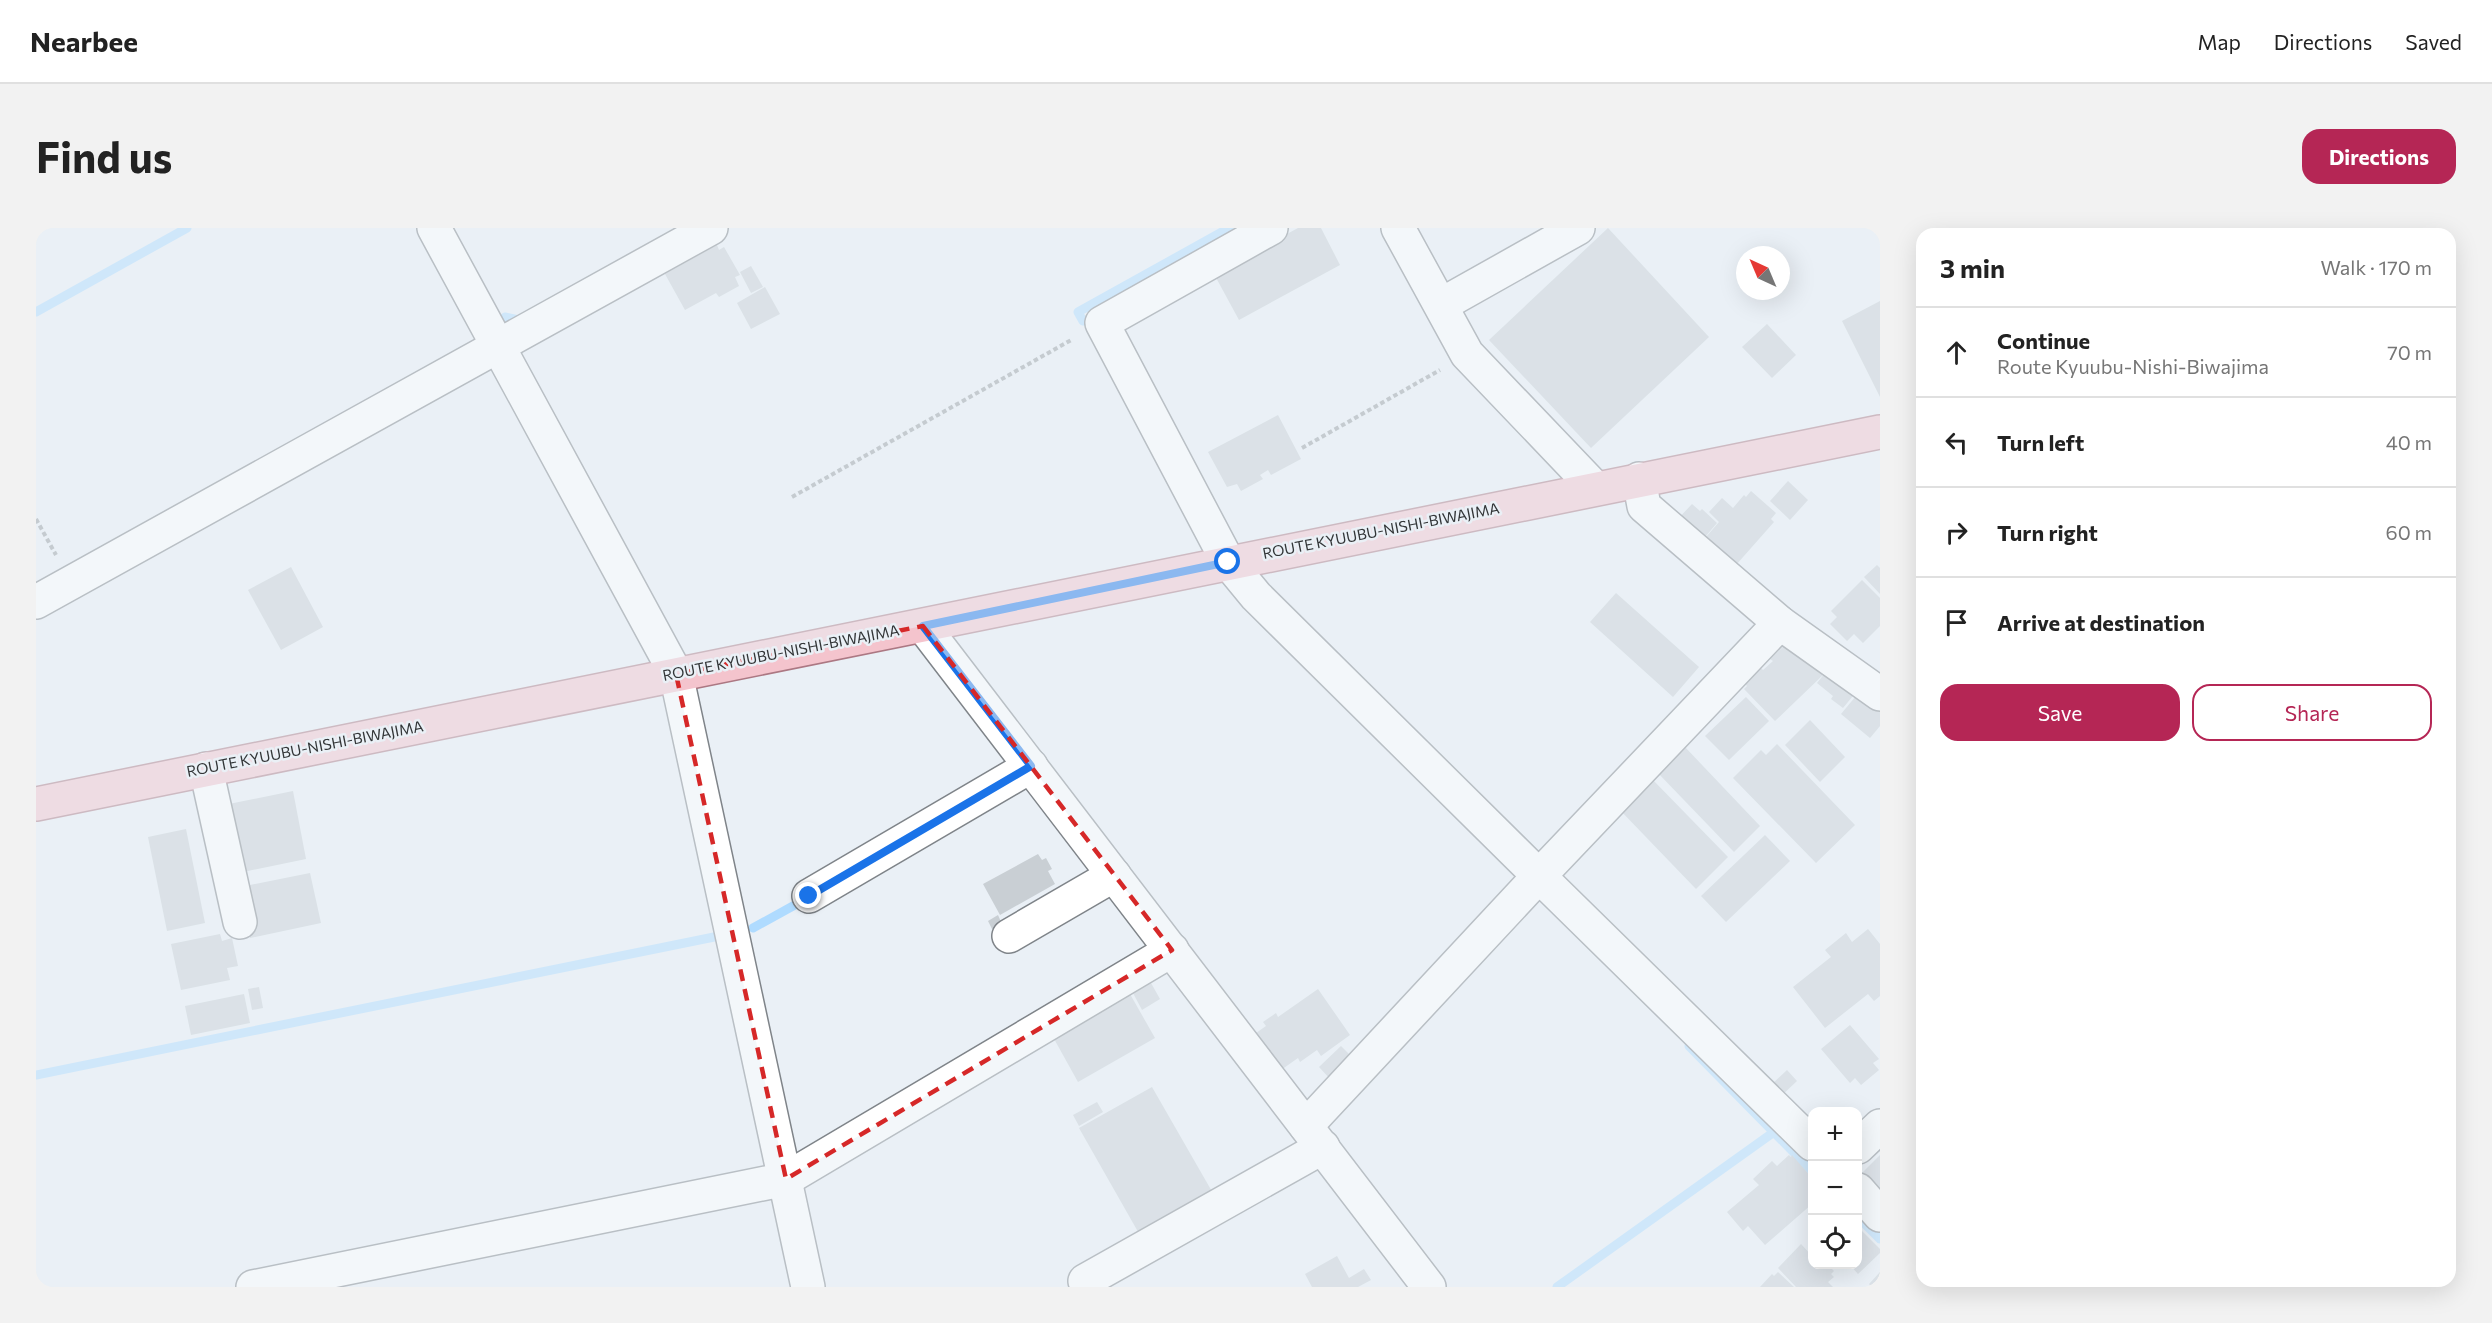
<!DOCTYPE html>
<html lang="en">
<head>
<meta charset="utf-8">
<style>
	body { margin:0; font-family:Commissioner,sans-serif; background:#f2f2f2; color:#222 }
	.controls { position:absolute; right:18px; bottom:18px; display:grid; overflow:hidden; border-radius:12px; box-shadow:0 6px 24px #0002 }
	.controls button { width:54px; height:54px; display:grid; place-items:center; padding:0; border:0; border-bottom:2px solid #e0e0e0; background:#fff; color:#222; font:30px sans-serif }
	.compass { position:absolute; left:1700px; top:18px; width:54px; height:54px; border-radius:50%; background:#fff; box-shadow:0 6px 24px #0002; rotate:316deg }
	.stop { position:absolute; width:18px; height:18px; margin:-14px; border:4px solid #1a73e8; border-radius:50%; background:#fff }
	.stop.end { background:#1a73e8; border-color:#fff; box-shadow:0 2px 6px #0008 }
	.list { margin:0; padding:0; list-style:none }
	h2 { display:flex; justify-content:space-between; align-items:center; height:78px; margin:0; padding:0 24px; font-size:26px }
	h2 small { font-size:20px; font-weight:400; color:#767676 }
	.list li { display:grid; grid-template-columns:39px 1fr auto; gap:18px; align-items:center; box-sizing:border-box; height:90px; padding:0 24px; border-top:2px solid #e0e0e0 }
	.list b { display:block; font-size:22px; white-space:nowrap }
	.list p { margin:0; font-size:20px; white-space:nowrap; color:#767676 }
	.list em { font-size:20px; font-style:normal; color:#767676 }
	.actions { display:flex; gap:12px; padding:18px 24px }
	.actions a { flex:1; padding:14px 0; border:2px solid #b52655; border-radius:18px; text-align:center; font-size:21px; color:#b52655 }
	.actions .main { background:#b52655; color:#fff }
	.icon { flex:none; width:33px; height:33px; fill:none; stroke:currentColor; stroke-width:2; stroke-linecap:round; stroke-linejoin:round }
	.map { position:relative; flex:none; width:1844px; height:1059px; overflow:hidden; border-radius:18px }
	header { display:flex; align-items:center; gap:36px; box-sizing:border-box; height:84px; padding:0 30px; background:#fff; border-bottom:2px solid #e0e0e0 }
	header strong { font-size:28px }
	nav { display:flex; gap:33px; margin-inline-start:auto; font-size:21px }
	.intro { display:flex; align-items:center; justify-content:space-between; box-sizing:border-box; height:144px; padding:0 36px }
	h1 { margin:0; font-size:42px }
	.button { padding:15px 27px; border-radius:18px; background:#b52655; color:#fff; font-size:21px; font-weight:700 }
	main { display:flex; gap:36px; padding:0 36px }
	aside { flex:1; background:#fff; border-radius:18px; box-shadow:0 6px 24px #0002 }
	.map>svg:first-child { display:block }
</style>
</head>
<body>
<header>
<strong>Nearbee</strong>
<nav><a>Map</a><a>Directions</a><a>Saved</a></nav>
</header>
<div class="intro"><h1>Find us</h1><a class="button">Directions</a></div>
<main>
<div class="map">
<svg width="1844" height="1059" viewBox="0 0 1844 1059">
	<rect width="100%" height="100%" fill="#eaf0f6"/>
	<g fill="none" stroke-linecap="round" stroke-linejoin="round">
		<g stroke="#afdbff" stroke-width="9">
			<polyline points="0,84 151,0"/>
			<polyline points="469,89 487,93"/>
			<polyline points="1047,93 1042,84 1193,0"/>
			<polyline points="717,700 766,673"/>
			<polyline points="1653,818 1776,943"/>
			<polyline points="0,847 683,708"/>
			<polyline points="1822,989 1844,1011"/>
			<polyline points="1521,1059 1738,904"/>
		</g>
	</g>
	<g fill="#c9cfd4">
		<polygon points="1262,0 1285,0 1304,37 1203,92 1178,46"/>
		<polygon points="1572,0 1673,109 1555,220 1453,112"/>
		<polygon points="681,17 683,22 688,19 704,47 699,49 703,58 683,69 680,65 649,82 629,46"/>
		<polygon points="715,38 727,59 715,65 704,44"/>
		<polygon points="729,59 744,86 715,101 701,75"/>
		<polygon points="1844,73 1844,169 1806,93"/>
		<polygon points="1731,96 1760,127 1736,150 1706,119"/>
		<polygon points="1242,187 1265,231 1235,247 1232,242 1224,247 1227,251 1205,263 1201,256 1191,259 1172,224"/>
		<polygon points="1752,253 1772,272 1754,292 1734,273"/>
		<polygon points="1715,263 1740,285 1735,291 1738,294 1700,337 1670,309 1683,294 1673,284 1686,270 1697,280 1708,267 1710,269"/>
		<polygon points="1656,276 1664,283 1666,281 1681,295 1664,315 1640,293"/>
		<polygon points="1841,337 1844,340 1844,366 1828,349"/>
		<polygon points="255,339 287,399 245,422 212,362"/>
		<polygon points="1826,352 1844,370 1844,398 1827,415 1818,406 1811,413 1794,396 1801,389 1795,383"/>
		<polygon points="1580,365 1663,439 1637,469 1554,394"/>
		<polygon points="1754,412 1787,447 1739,493 1708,461 1711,458 1707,453 1723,438 1727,442 1737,433 1734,431"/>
		<polygon points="1793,440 1821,463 1807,480 1795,471 1797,468 1781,455"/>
		<polygon points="1825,462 1844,478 1844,498 1834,510 1805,486"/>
		<polygon points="1710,469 1733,493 1693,532 1669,508"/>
		<polygon points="1774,492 1809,529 1784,554 1749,517"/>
		<polygon points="1741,516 1819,597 1780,635 1697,550 1725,522 1730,527"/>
		<polygon points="1648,518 1724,598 1698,624 1621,544"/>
		<polygon points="1615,550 1692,629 1660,661 1583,581"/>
		<polygon points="257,563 270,631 202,645 188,577"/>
		<polygon points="150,601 169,695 131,703 112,609"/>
		<polygon points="1729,607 1754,633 1690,694 1665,668"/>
		<polygon points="1002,626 1006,632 1010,630 1016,641 1012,643 1019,656 964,687 947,656"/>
		<polygon points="274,645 285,695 214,710 204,659"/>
		<polygon points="962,687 966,696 956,701 952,693"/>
		<polygon points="1832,701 1844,716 1844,768 1838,773 1832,766 1789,800 1757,759 1795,729 1789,722 1810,705 1816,714"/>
		<polygon points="184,706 186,713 196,710 202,738 191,740 194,752 145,762 135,716"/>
		<polygon points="1115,755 1124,771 1106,782 1097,765"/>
		<polygon points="223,759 227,780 216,782 212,761"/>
		<polygon points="1282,761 1314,807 1285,828 1281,822 1264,834 1262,830 1245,842 1220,805 1230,798 1227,794 1240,785 1242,789"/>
		<polygon points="208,766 214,795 155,807 149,778"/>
		<polygon points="1094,766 1119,810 1042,854 1017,809"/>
		<polygon points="1814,797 1843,831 1837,835 1843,842 1825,857 1819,850 1814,855 1785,821"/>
		<polygon points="1305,818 1318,831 1296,853 1283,839"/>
		<polygon points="1751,842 1761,853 1743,870 1733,859"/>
		<polygon points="1116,859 1178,967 1105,1009 1043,900"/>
		<polygon points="1061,874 1067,884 1043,898 1037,887"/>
		<polygon points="1753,927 1755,929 1756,927 1776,950 1776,976 1729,1017 1712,998 1707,1003 1691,984 1723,957 1717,951 1736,933 1741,938"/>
		<polygon points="1844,927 1844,974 1822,949"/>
		<polygon points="1822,999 1844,1021 1844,1025 1822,1046 1813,1036 1822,1036"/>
		<polygon points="1765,1016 1776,1028 1776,1036 1791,1036 1798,1043 1795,1046 1798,1049 1792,1054 1797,1059 1760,1059 1742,1040"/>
		<polygon points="1301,1028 1313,1050 1328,1041 1335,1052 1322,1059 1276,1059 1269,1046"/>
		<polygon points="1742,1044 1758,1059 1724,1059 1736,1046 1738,1048"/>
		<polygon points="1844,1044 1844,1059 1835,1059 1833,1056"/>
	</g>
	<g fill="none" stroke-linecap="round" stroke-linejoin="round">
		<g stroke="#7f8489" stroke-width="36">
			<g id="minor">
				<polyline points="398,0 640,446 772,1059"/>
				<polyline points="1235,0 1066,95 1192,334 1220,368 1503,648 1744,395"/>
				<polyline points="1362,0 1431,126 1559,260"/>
				<polyline points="1405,77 1542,0"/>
				<polyline points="1603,251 1608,278 1744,395 1844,466"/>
				<polyline points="0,374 675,0"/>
				<polyline points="887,398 1393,1059"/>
				<polyline points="170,541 204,694"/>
				<polyline points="773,668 995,538"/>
				<polyline points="973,708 1078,647"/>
				<polyline points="1270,898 1503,648 1776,916"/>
				<polyline points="1822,919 1844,898"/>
				<polyline points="1822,962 1844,987"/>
				<polyline points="1049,1053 1287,919"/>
				<polyline points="217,1059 750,951 1136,722"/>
			</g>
		</g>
		<g stroke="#ac7883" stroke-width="36">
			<polyline id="major" points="0,576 1844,204"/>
		</g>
		<g stroke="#999ea2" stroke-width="4" stroke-dasharray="4.5 3" stroke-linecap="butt">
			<polyline points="1266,220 1404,142"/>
			<polyline points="756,269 1037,111"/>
			<polyline points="0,291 20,327"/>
		</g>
		<use href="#minor" stroke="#fff" stroke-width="33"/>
		<use href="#major" stroke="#f4c4cd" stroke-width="33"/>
	</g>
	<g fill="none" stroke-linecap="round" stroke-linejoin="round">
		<polyline stroke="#1a73e8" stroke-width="8" points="773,668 995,538 887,398 1192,334"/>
	</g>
	<path d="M0 0H1844V1059H0ZM887 398 1136 722 750 951 640 446Z" fill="#eaf0f6" fill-opacity=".55" fill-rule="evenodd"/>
	<path fill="none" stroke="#d62828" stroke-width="4.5" stroke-dasharray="12 8" stroke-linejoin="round" d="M887 398 1136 722 750 951 640 446Z"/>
	<g text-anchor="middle" stroke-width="5" stroke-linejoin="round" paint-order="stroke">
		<g font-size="15" fill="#333638" stroke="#eaf0f6">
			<text transform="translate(1345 303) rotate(-11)" y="5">ROUTE KYUUBU-NISHI-BIWAJIMA</text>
			<text transform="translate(745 425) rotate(-11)" y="5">ROUTE KYUUBU-NISHI-BIWAJIMA</text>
			<text transform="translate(269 521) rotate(-11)" y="5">ROUTE KYUUBU-NISHI-BIWAJIMA</text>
		</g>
	</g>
</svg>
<div class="controls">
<button>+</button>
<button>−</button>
<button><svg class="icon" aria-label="locate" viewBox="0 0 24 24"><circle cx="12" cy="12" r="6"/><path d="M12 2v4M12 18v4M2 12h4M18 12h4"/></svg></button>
</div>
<svg class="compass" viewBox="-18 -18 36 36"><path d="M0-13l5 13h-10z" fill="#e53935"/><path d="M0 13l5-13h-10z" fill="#767676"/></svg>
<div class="stop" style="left:1192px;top:334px"></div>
<div class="stop end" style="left:773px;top:668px"></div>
</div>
<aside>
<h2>3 min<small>Walk · 170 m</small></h2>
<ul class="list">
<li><svg class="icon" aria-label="ahead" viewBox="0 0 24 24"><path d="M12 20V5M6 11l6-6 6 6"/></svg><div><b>Continue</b><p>Route Kyuubu-Nishi-Biwajima</p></div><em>70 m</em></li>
<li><svg class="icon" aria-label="left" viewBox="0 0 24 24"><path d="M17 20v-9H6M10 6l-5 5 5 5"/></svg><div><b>Turn left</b></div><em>40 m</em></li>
<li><svg class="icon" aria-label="right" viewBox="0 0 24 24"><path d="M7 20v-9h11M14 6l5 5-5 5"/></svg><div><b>Turn right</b></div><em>60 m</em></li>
<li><svg class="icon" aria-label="arrive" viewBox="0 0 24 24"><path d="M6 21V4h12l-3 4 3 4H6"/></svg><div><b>Arrive at destination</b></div></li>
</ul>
<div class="actions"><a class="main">Save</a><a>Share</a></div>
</aside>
</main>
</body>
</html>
